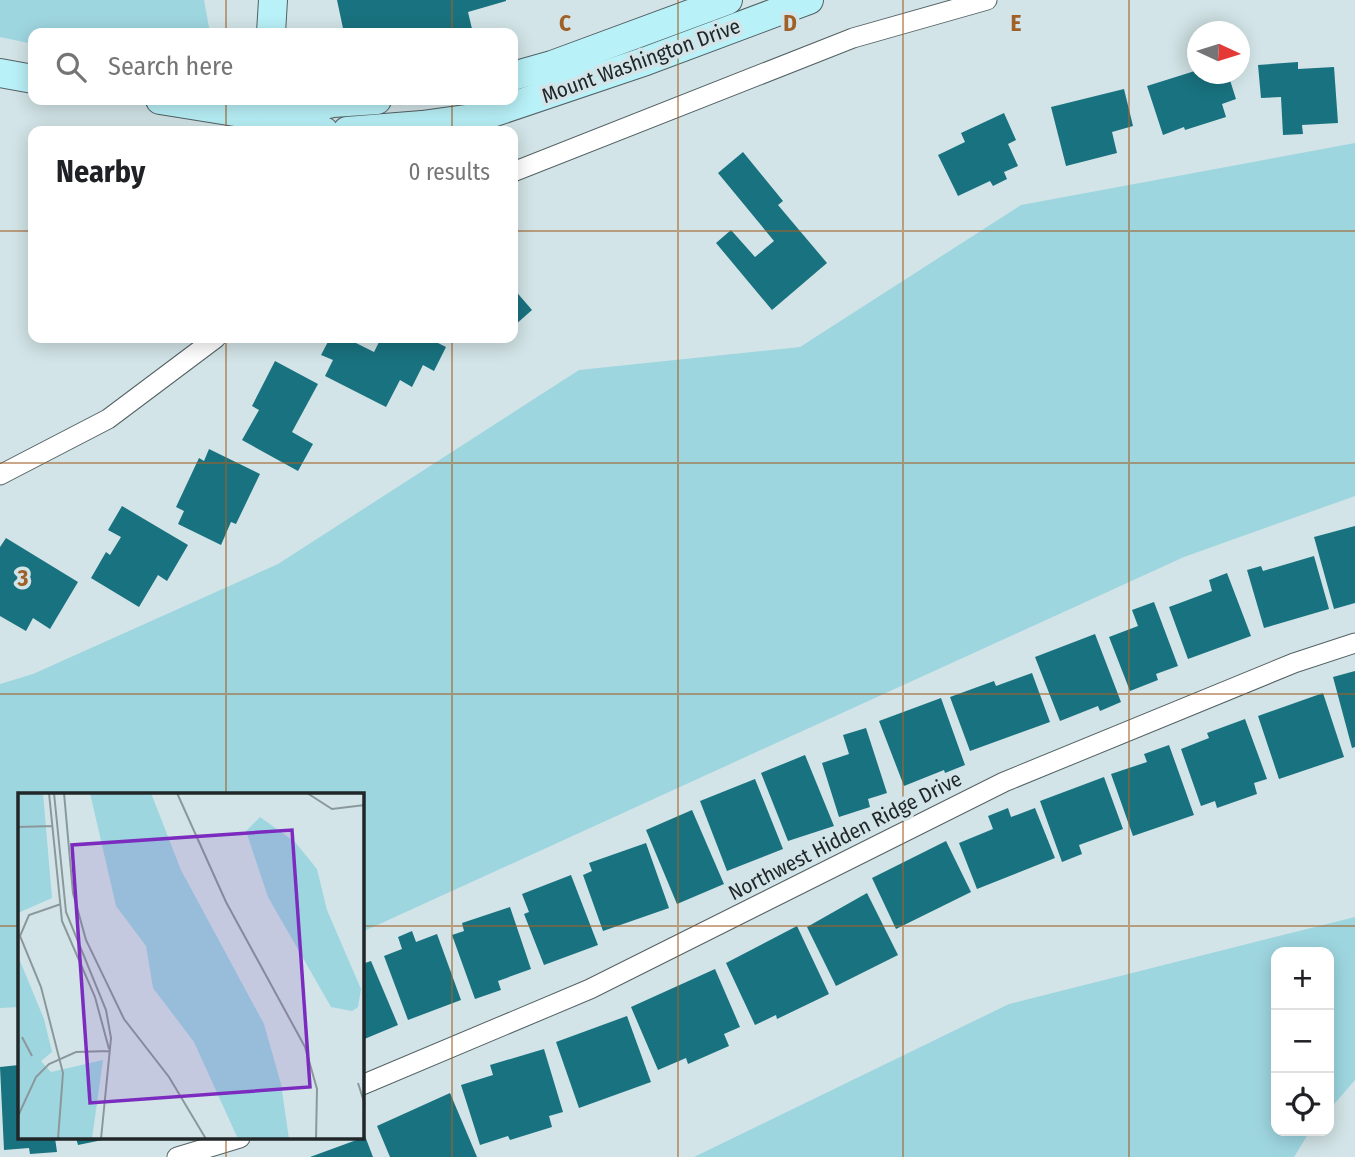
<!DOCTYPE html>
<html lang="en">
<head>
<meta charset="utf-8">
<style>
	body { margin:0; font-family:"Fira Sans Condensed",sans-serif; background:#f6f6f6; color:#202124 }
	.controls { position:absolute; right:21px; bottom:21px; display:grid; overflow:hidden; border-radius:14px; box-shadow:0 4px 18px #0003 }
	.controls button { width:63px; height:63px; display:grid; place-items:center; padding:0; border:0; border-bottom:2px solid #e0e0e0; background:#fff; color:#202124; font:35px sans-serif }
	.compass { position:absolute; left:1187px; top:21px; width:63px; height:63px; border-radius:50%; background:#fff; box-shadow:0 4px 18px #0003; rotate:94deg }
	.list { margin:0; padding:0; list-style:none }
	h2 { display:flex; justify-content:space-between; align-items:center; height:91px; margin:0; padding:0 28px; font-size:30px }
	h2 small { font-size:23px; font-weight:400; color:#757577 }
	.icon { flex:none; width:38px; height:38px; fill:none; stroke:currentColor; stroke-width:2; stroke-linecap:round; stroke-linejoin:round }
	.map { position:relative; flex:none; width:1355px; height:1157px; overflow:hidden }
	.search { position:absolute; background:#fff; box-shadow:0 4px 18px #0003; left:28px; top:28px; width:490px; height:77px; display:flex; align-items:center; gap:18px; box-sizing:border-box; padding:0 24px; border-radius:14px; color:#757577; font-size:26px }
	.panel { position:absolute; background:#fff; box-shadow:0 4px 18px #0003; left:28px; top:126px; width:490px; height:217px; border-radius:14px }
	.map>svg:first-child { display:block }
</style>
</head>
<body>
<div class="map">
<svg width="1355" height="1157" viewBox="0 0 1355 1157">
	<rect width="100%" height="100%" fill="#d2e4e7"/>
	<g fill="#9ed6e0">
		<polygon points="0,0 204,0 210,33 33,33 33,44 0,37"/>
		<polygon points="1355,143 1355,496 1184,557 362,932 362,795 19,795 19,1007 0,1008 0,684 33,674 278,564 579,370 800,347 1021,205"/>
		<polygon points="1355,917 1355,1080 1329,1110 1329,952 1276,952 1276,1131 1310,1131 1294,1157 694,1157 1009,1004"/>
	</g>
	<g fill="#19727f">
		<polygon points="337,0 506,0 506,1 468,12 473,33 433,33 432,30 419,33 344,33"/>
		<polygon points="1298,62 1298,69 1334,67 1338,123 1302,125 1303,134 1283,135 1281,97 1261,98 1258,65"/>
		<polygon points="1198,70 1198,74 1228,74 1236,99 1222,104 1226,117 1185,130 1184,127 1163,135 1147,86"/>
		<polygon points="1124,89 1133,126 1112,132 1117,153 1066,166 1051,107"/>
		<polygon points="1004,113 1016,140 1008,144 1018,166 1004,172 1007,179 993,186 990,181 958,196 938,155 965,142 961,133"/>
		<polygon points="743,152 783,201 778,205 827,263 772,310 716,243 731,230 755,257 774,241 718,173"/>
		<polygon points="513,288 532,310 515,325 513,322"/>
		<polygon points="330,338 346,338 374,352 381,338 428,338 446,347 434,371 423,365 412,387 400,380 386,407 325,376 333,360 321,355"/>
		<polygon points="275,361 318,384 292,432 313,444 298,471 242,440 259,410 252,406"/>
		<polygon points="209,449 260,474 236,524 231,522 221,545 178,524 184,511 176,507 199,458 204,461"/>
		<polygon points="122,506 188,545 167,581 158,575 139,607 91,578 106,552 110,555 121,537 108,530"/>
		<polygon points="1355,526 1355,603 1334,609 1314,537"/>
		<polygon points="6,538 78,582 50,629 33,618 26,631 0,616 0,547"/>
		<polygon points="1314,556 1329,609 1264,628 1247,570 1261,566 1263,571"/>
		<polygon points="1227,573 1251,636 1188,659 1169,607 1212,591 1209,580"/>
		<polygon points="1154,602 1178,666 1156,674 1158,680 1130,691 1109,637 1138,626 1132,610"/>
		<polygon points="1095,634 1121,702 1100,711 1098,706 1060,721 1035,657"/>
		<polygon points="1355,671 1355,747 1352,748 1333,677"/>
		<polygon points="1032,673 1050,722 970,751 950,697 994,681 996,686"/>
		<polygon points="1323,693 1344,757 1279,779 1258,716"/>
		<polygon points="941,698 965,765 945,773 944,770 904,786 879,721"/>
		<polygon points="1245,719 1267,779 1254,783 1257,794 1217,808 1215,801 1201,806 1181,749 1209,738 1207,733"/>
		<polygon points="866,728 887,793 868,799 870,807 839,817 822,763 849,754 843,735"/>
		<polygon points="1169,745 1194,815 1133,836 1111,774 1147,762 1144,754"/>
		<polygon points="805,755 834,826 788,841 761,773"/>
		<polygon points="1104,777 1123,829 1079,845 1082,854 1062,862 1040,801"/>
		<polygon points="755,779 783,849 727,871 700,801"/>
		<polygon points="1008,808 1011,817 1035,808 1055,858 977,889 959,843 993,829 988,816"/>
		<polygon points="692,810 724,884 677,904 646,830"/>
		<polygon points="946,841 971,892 896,929 872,878"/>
		<polygon points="646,843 669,908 603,931 583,875 592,871 589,863"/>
		<polygon points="571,875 598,945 544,965 524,914 529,912 522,894"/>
		<polygon points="867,893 898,955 836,986 807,927"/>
		<polygon points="510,907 531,969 498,981 501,990 475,999 452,935 464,931 462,923"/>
		<polygon points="797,926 829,994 777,1019 776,1015 755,1025 726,963"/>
		<polygon points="412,931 416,942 437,934 461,1000 408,1020 384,956 402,949 398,937"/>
		<polygon points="371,961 398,1025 362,1040 362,964"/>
		<polygon points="715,969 740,1027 724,1034 729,1046 688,1064 686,1058 658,1070 631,1007"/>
		<polygon points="627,1016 651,1082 579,1108 556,1042"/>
		<polygon points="544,1049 563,1112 549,1116 552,1127 510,1140 508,1136 480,1145 461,1085 493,1075 490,1065"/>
		<polygon points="19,1065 19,1138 55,1138 57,1152 30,1154 29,1148 4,1150 0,1067"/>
		<polygon points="450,1093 477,1157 390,1157 377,1126"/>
		<polygon points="365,1136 373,1157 310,1157 362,1138"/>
		<polygon points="76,1138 107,1138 107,1139 78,1145"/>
	</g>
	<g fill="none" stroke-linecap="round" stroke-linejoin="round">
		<g stroke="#536265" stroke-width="21">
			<g id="street">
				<polyline points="513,172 853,38 987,0"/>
				<polyline points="0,475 108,419 216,338"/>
				<polyline points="362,1085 590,989 1004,782 1294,663 1355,643"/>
				<polyline points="177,1157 240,1138"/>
			</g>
		</g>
		<g stroke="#536265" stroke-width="30">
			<g id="secondary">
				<polyline points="271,33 273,0"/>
				<polyline points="0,73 33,79"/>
				<polyline points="513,76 552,65 728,0"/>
				<polyline points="160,100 266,117 324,131"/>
				<polyline points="276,115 333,103 377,100"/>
				<polyline points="347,131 422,125 480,117 646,61 809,0"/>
			</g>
		</g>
		<use href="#street" stroke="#fff" stroke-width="19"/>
		<use href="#secondary" stroke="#b9f1f8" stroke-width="28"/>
	</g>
	<path fill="none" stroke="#a06128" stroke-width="2" stroke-opacity="0.55" d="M226 0V33M452 0V33M678 0V1157M903 0V1157M1129 0V1157M226 100V131M452 100V131M0 231H33M513 231H1355M226 338V795M452 338V1157M0 463H1355M0 694H1355M0 926H19M362 926H1355M226 1138V1157"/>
	<g text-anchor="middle" stroke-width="7" stroke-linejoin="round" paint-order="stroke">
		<g font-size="21" fill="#212729" stroke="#d2e4e7">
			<text transform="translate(641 61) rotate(-20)" y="7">Mount Washington Drive</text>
			<text transform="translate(845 836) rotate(-27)" y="7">Northwest Hidden Ridge Drive</text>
		</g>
	</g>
	<g transform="translate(18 793)">
		<rect width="346" height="346" fill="#d2e4e7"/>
		<path d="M0 0H25L34 105 0 120ZM72 0H133L163 77 246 231 263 291 271 346H220L176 249 135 195 128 153 98 113ZM242 24 277 49 299 76 309 117 343 196 340 214 334 218 313 214 250 104 228 38ZM0 163 26 226 34 259 23 268 33 279 85 267 74 346H0Z" fill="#9ed6e0"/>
		<path fill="none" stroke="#8b989b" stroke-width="2" d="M31 0 44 128 77 204 91 256M36 0 48 119 88 217 93 245 83 346M46 0 55 100 68 147 106 226 151 284 188 346M159 0 208 109 287 254 299 296 298 346M289 0 314 16 347 12M0 34 35 33M4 244 14 263M340 290 347 312M0 323 18 284 31 271 58 259 91 258M40 346 45 280 23 194 2 143 11 122 43 111"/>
		<path fill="#7b2cbf" fill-opacity="0.15" stroke="#7b2cbf" stroke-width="3.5" d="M274 37 292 294 72 310 54 52Z"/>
		<rect width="346" height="346" fill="none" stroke="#212729" stroke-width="3.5"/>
	</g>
	<g font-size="23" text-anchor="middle" font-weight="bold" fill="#a06128" stroke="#d2e4e7" stroke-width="7" stroke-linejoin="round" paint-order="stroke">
		<text x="565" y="31">C</text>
		<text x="790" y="31">D</text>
		<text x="1016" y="31">E</text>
		<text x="23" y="586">3</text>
	</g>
</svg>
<div class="controls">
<button>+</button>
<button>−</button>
<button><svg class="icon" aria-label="locate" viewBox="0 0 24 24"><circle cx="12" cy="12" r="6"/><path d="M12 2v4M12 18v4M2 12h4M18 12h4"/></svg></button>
</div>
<svg class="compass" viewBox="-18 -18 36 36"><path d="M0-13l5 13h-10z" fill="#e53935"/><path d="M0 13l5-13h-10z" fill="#757577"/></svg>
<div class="search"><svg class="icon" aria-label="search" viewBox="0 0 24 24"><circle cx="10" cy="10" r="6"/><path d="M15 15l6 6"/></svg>Search here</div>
<section class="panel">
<h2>Nearby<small>0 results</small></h2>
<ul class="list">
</ul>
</section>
</div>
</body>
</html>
